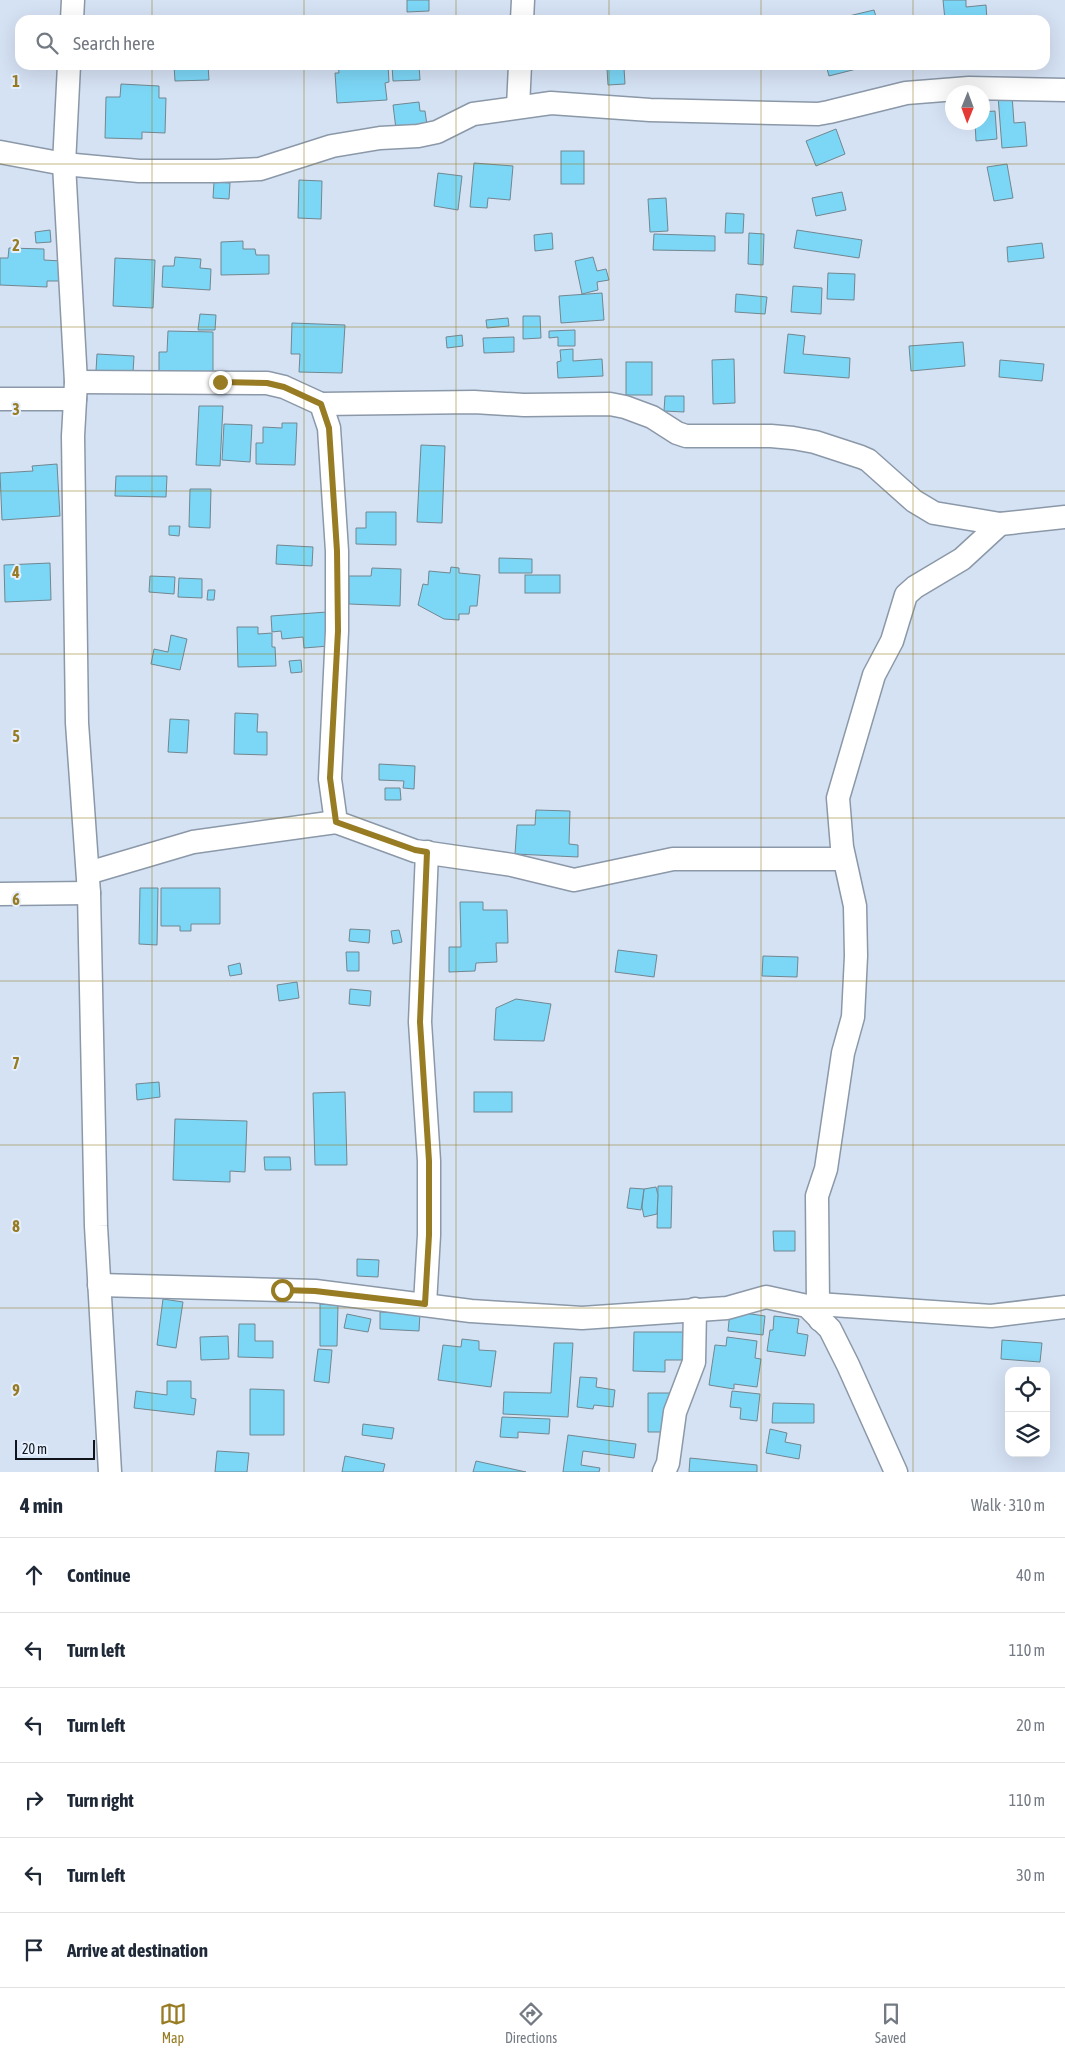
<!DOCTYPE html>
<html lang="en">
<head>
<meta charset="utf-8">
<style>
	body { margin:0; font-family:"Asap Condensed",sans-serif; background:#f2f2f3; color:#1f2937 }
	.controls { position:absolute; right:15px; bottom:15px; display:grid; overflow:hidden; border-radius:10px; box-shadow:0 5px 20px #0002 }
	.controls button { width:45px; height:45px; display:grid; place-items:center; padding:0; border:0; border-bottom:1px solid #e0e1e3; background:#fff; color:#1f2937; font:25px sans-serif }
	.compass { position:absolute; left:945px; top:85px; width:45px; height:45px; border-radius:50%; background:#fff; box-shadow:0 5px 20px #0002; rotate:181deg }
	.scale { position:absolute; left:15px; bottom:12px; width:80px; box-sizing:border-box; padding-left:5px; border:2px solid #10141a; border-top:0; font-size:14px; line-height:18px; white-space:nowrap; color:#10141a; -webkit-text-stroke:4px #e5effe; paint-order:stroke }
	.stop { position:absolute; width:15px; height:15px; margin:-11px; border:4px solid #987c24; border-radius:50%; background:#fff }
	.stop.end { background:#987c24; border-color:#fff; box-shadow:0 1px 5px #0008 }
	.list { margin:0; padding:0; list-style:none }
	h2 { display:flex; justify-content:space-between; align-items:center; height:65px; margin:0; padding:0 20px; font-size:21px }
	h2 small { font-size:16px; font-weight:400; color:#747a83 }
	.list li { display:grid; grid-template-columns:32px 1fr auto; gap:15px; align-items:center; box-sizing:border-box; height:75px; padding:0 20px; border-top:1px solid #e0e1e3 }
	.list b { display:block; font-size:19px; white-space:nowrap }
	.list em { font-size:16px; font-style:normal; color:#747a83 }
	.icon { flex:none; width:28px; height:28px; fill:none; stroke:currentColor; stroke-width:2; stroke-linecap:round; stroke-linejoin:round }
	.map { position:relative; flex:none; width:1065px; height:1472px; overflow:hidden }
	.search { position:absolute; background:#fff; box-shadow:0 5px 20px #0002; left:15px; right:15px; top:15px; height:55px; display:flex; align-items:center; gap:12px; box-sizing:border-box; padding:0 18px; border-radius:15px; color:#747a83; font-size:19px }
	.sheet { height:515px; background:#fff }
	nav { display:flex; justify-content:space-around; align-items:center; box-sizing:border-box; height:70px; border-top:1px solid #e0e1e3; background:#fff; font-size:14px; color:#747a83 }
	nav a { display:grid; justify-items:center; gap:2px }
	nav .on { color:#987c24 }
	.map>svg:first-child { display:block }
</style>
</head>
<body>
<div class="map">
<svg width="1065" height="1472" viewBox="0 0 1065 1472">
	<rect width="100%" height="100%" fill="#d5e2f4"/>
	<g fill="#7cd6f6" stroke="#718790">
		<polygon points="407,0 429,0 429,11 407,12"/>
		<polygon points="943,0 966,0 966,7 986,5 987,20 945,20"/>
		<polygon points="874,10 877,20 832,20"/>
		<rect x="546" y="17" width="40" height="3"/>
		<polygon points="174,65 208,65 209,80 175,81"/>
		<polygon points="338,65 388,65 389,82 385,83 387,100 337,103 335,73 339,73"/>
		<polygon points="392,65 419,65 420,80 393,81"/>
		<rect x="546" y="65" width="40" height="4"/>
		<polygon points="826,65 872,65 829,76"/>
		<polygon points="948,65 970,65 971,68 949,69"/>
		<polygon points="624,68 625,84 608,85 607,69"/>
		<polygon points="121,84 159,86 159,98 166,98 165,133 142,132 142,139 105,138 106,97 120,97"/>
		<polygon points="1012,95 1014,123 1025,122 1027,146 1002,148 998,96"/>
		<polygon points="419,102 420,111 425,111 427,125 396,129 393,105"/>
		<polygon points="995,111 997,139 976,141 975,122 982,122 982,112"/>
		<polygon points="836,129 845,154 816,166 806,141"/>
		<rect x="561" y="151" width="23" height="33"/>
		<polygon points="474,163 513,166 510,200 488,198 487,208 470,207"/>
		<polygon points="1007,164 1013,198 994,201 987,167"/>
		<polygon points="438,173 462,176 458,210 434,206"/>
		<polygon points="299,180 322,181 321,219 298,218"/>
		<polygon points="214,182 230,183 229,199 213,198"/>
		<polygon points="842,192 846,210 816,216 812,198"/>
		<polygon points="666,198 668,231 650,232 648,199"/>
		<polygon points="726,213 744,214 743,233 725,233"/>
		<polygon points="50,230 51,242 36,243 35,232"/>
		<polygon points="797,230 862,240 859,258 794,248"/>
		<polygon points="552,233 553,249 535,251 534,235"/>
		<polygon points="749,233 764,234 763,265 748,264"/>
		<polygon points="654,234 715,236 715,251 653,250"/>
		<polygon points="243,241 243,249 255,249 256,255 269,255 269,274 221,275 221,242"/>
		<polygon points="1042,243 1044,258 1008,262 1007,247"/>
		<polygon points="9,248 44,249 44,260 61,261 60,281 47,281 47,287 0,285 0,258 8,258"/>
		<polygon points="175,257 201,259 200,268 211,269 210,290 162,287 163,266 174,266"/>
		<polygon points="593,257 597,271 606,269 609,280 597,282 598,290 582,294 575,261"/>
		<polygon points="115,258 155,260 153,308 113,306"/>
		<polygon points="828,273 855,274 854,300 827,299"/>
		<polygon points="793,286 822,288 821,314 791,312"/>
		<polygon points="602,293 604,320 561,323 559,296"/>
		<polygon points="736,294 767,297 765,314 735,312"/>
		<polygon points="200,314 216,315 215,330 198,330"/>
		<polygon points="523,316 540,316 541,338 523,339"/>
		<polygon points="508,318 509,326 487,328 486,320"/>
		<polygon points="292,323 345,325 342,373 299,372 300,354 291,354"/>
		<polygon points="575,330 575,346 558,346 558,337 549,338 549,331"/>
		<polygon points="168,331 213,332 213,380 159,379 159,352 167,352"/>
		<polygon points="788,334 805,336 803,354 850,358 849,378 784,373"/>
		<polygon points="462,335 463,346 447,348 446,337"/>
		<polygon points="514,337 514,352 484,353 483,338"/>
		<polygon points="963,342 965,366 911,371 909,346"/>
		<polygon points="573,349 573,361 602,359 603,376 558,378 557,362 561,361 560,350"/>
		<polygon points="97,354 134,356 133,373 96,371"/>
		<polygon points="734,359 735,403 713,404 712,360"/>
		<polygon points="1000,360 1044,364 1042,381 999,377"/>
		<rect x="626" y="362" width="26" height="33"/>
		<polygon points="665,396 684,396 684,412 664,411"/>
		<polygon points="199,406 223,406 220,466 196,465"/>
		<polygon points="282,423 297,423 295,465 256,464 256,443 263,443 263,427 282,428"/>
		<polygon points="224,424 252,425 250,462 222,460"/>
		<polygon points="421,445 445,446 442,523 417,522"/>
		<polygon points="57,464 60,516 2,520 0,473 33,471 32,466"/>
		<polygon points="116,476 167,476 166,497 115,496"/>
		<polygon points="190,489 211,489 210,528 189,527"/>
		<polygon points="366,512 396,512 396,545 356,544 356,528 366,528"/>
		<polygon points="169,526 180,526 179,536 169,535"/>
		<polygon points="277,545 313,547 312,566 276,564"/>
		<polygon points="499,558 532,559 532,573 499,573"/>
		<polygon points="50,563 51,600 5,602 4,565"/>
		<polygon points="451,567 459,568 459,573 480,575 477,606 470,606 469,614 459,614 459,620 444,619 418,605 423,584 428,585 429,571 450,573"/>
		<polygon points="372,568 401,569 400,606 349,604 349,576 371,576"/>
		<rect x="525" y="575" width="35" height="18"/>
		<polygon points="150,576 175,577 174,594 149,592"/>
		<polygon points="179,578 202,579 202,598 178,597"/>
		<polygon points="208,590 215,590 214,600 207,600"/>
		<polygon points="327,612 329,646 304,648 303,637 282,639 281,631 272,632 271,616"/>
		<polygon points="237,627 258,627 258,634 272,633 272,647 275,647 276,666 238,667"/>
		<polygon points="171,635 187,639 180,670 151,664 154,649 168,652"/>
		<polygon points="301,660 302,672 291,673 289,661"/>
		<polygon points="235,713 258,714 257,732 267,732 267,755 234,754"/>
		<polygon points="170,719 189,720 187,753 168,752"/>
		<polygon points="379,764 415,766 414,789 403,788 404,781 379,780"/>
		<polygon points="385,788 400,788 401,800 385,800"/>
		<polygon points="536,810 570,811 569,844 578,845 578,857 515,854 517,825 535,825"/>
		<polygon points="140,888 158,888 157,945 139,944"/>
		<polygon points="161,888 220,888 220,924 191,924 191,931 180,931 180,926 161,926"/>
		<polygon points="460,902 483,902 483,910 507,910 508,943 496,943 497,962 476,963 475,971 449,972 449,947 461,947"/>
		<polygon points="350,929 370,930 369,943 349,941"/>
		<polygon points="399,930 402,942 393,944 391,931"/>
		<polygon points="618,950 657,955 654,977 615,972"/>
		<polygon points="346,952 359,952 359,971 347,971"/>
		<polygon points="763,956 798,957 797,977 762,976"/>
		<polygon points="240,963 242,974 230,976 228,966"/>
		<polygon points="297,982 299,998 279,1001 277,985"/>
		<polygon points="350,989 371,991 370,1006 349,1004"/>
		<polygon points="516,999 551,1004 544,1041 494,1040 496,1008"/>
		<polygon points="159,1082 160,1097 137,1100 136,1084"/>
		<polygon points="345,1092 347,1165 315,1165 313,1093"/>
		<rect x="474" y="1092" width="38" height="20"/>
		<polygon points="175,1119 247,1121 245,1172 230,1171 230,1182 173,1180"/>
		<polygon points="264,1157 290,1157 291,1170 265,1170"/>
		<polygon points="658,1186 672,1186 671,1228 657,1228"/>
		<polygon points="656,1187 658,1195 657,1214 644,1217 642,1207 644,1189"/>
		<polygon points="630,1188 644,1189 641,1210 627,1208"/>
		<polygon points="773,1231 795,1231 795,1251 774,1251"/>
		<polygon points="357,1259 379,1260 378,1277 357,1276"/>
		<polygon points="163,1299 183,1302 176,1348 157,1345"/>
		<polygon points="320,1304 338,1305 337,1346 320,1346"/>
		<polygon points="730,1311 765,1316 763,1335 728,1331"/>
		<polygon points="380,1312 420,1313 419,1331 380,1329"/>
		<polygon points="347,1314 371,1319 368,1332 344,1328"/>
		<polygon points="774,1316 799,1319 797,1333 808,1335 805,1356 767,1351 770,1330 773,1330"/>
		<polygon points="239,1324 255,1324 255,1341 273,1341 273,1358 238,1357"/>
		<polygon points="634,1332 686,1332 685,1360 665,1360 665,1372 633,1371"/>
		<polygon points="228,1336 229,1359 201,1360 200,1337"/>
		<polygon points="727,1337 757,1341 755,1358 761,1359 757,1387 734,1384 734,1389 709,1385 715,1345 726,1346"/>
		<polygon points="462,1339 479,1341 479,1350 496,1351 491,1387 438,1380 443,1345 461,1347"/>
		<polygon points="1002,1340 1042,1343 1040,1362 1001,1359"/>
		<polygon points="554,1343 573,1343 568,1417 503,1414 504,1392 551,1393"/>
		<polygon points="318,1349 332,1350 329,1383 314,1381"/>
		<polygon points="580,1377 597,1378 596,1387 615,1390 613,1407 594,1405 593,1409 577,1407"/>
		<polygon points="167,1381 191,1381 191,1398 196,1399 194,1415 134,1408 136,1391 167,1395"/>
		<polygon points="250,1389 284,1390 284,1435 250,1435"/>
		<polygon points="732,1391 760,1394 757,1421 740,1419 741,1408 730,1407"/>
		<polygon points="648,1393 670,1393 669,1432 648,1432"/>
		<polygon points="773,1403 814,1404 814,1423 772,1423"/>
		<polygon points="502,1417 550,1419 549,1434 518,1432 518,1438 500,1437"/>
		<polygon points="363,1424 394,1428 392,1439 362,1435"/>
		<polygon points="770,1429 787,1433 785,1442 801,1445 799,1459 766,1453"/>
		<polygon points="568,1435 636,1444 634,1458 583,1451 581,1465 600,1468 599,1472 563,1472"/>
		<polygon points="217,1451 249,1453 247,1472 215,1472"/>
		<polygon points="345,1456 385,1464 383,1472 342,1472"/>
		<polygon points="690,1458 757,1465 757,1472 689,1472"/>
		<polygon points="476,1461 526,1472 473,1472"/>
	</g>
	<g fill="none" stroke-linecap="round" stroke-linejoin="round">
		<g stroke="#8b98a8" stroke-width="25">
			<g id="minor">
				<polyline points="72,20 73,0"/>
				<polyline points="522,20 523,0"/>
				<polyline points="69,65 64,164 76,382 73,436 77,723 89,893 96,1226 110,1472"/>
				<polyline points="518,107 520,65"/>
				<polyline points="0,152 64,164 139,171 217,171 260,169 332,146 380,138 418,136 437,132 473,114 551,103 650,110 818,114 829,112 906,93 969,88 1065,90"/>
				<polyline points="76,382 267,383 284,387 321,404 329,428 337,551 337,631 330,779 336,822 415,851 512,865 574,880 673,859 844,859"/>
				<polyline points="0,399 75,399"/>
				<polyline points="321,404 474,402 524,405 610,404 625,407 652,417 677,433 686,436 771,436 793,438 815,442 861,457 868,460 914,501 934,513 1000,524 1065,517"/>
				<polyline points="88,873 193,842 336,822"/>
				<polyline points="0,894 89,893"/>
				<polyline points="99,1285 315,1291 471,1311 582,1318 727,1308 766,1297 807,1306 830,1329 848,1365 896,1472"/>
				<polyline points="425,1304 429,1235 429,1161 420,1022 427,852"/>
				<polyline points="818,1304 991,1316 1065,1307"/>
				<polyline points="820,1320 818,1304 817,1196 826,1169 843,1053 853,1017 856,956 855,906 842,847 838,798 874,675 892,641 906,595 915,587 962,559 1000,524"/>
				<polyline points="664,1472 668,1463 675,1412 694,1362 695,1309"/>
			</g>
		</g>
		<use href="#minor" stroke="#fff" stroke-width="22"/>
	</g>
	<g fill="none" stroke-linecap="round" stroke-linejoin="round">
		<polyline stroke="#987c24" stroke-width="6" points="220,382 267,383 284,387 321,404 329,428 337,551 338,631 330,778 336,822 415,850 427,852 420,1022 429,1161 429,1235 425,1304 315,1291 282,1290"/>
	</g>
	<path fill="none" stroke="#987c24" stroke-width="1" stroke-opacity="0.55" d="M152 0V20M304 0V20M456 0V20M609 0V20M761 0V20M913 0V20M152 65V1472M304 65V1472M456 65V1472M609 65V1472M761 65V1472M913 65V1472M0 164H1065M0 327H1065M0 491H1065M0 654H1065M0 818H1065M0 981H1065M0 1145H1065M0 1308H1065"/>
	<g font-size="16" text-anchor="middle" font-weight="bold" fill="#987c24" stroke="#e5effe" stroke-width="4" stroke-linejoin="round" paint-order="stroke">
		<text x="16" y="87">1</text>
		<text x="16" y="251">2</text>
		<text x="16" y="415">3</text>
		<text x="16" y="578">4</text>
		<text x="16" y="742">5</text>
		<text x="16" y="905">6</text>
		<text x="16" y="1069">7</text>
		<text x="16" y="1232">8</text>
		<text x="16" y="1396">9</text>
	</g>
</svg>
<div class="controls">
<button><svg class="icon" aria-label="locate" viewBox="0 0 24 24"><circle cx="12" cy="12" r="6"/><path d="M12 2v4M12 18v4M2 12h4M18 12h4"/></svg></button>
<button><svg class="icon" aria-label="layers" viewBox="0 0 24 24"><path d="M12 4l9 5-9 5-9-5zM3 14l9 5 9-5"/></svg></button>
</div>
<svg class="compass" viewBox="-18 -18 36 36"><path d="M0-13l5 13h-10z" fill="#e53935"/><path d="M0 13l5-13h-10z" fill="#747a83"/></svg>
<div class="scale">20 m</div>
<div class="stop" style="left:282px;top:1290px"></div>
<div class="stop end" style="left:220px;top:382px"></div>
<div class="search"><svg class="icon" aria-label="search" viewBox="0 0 24 24"><circle cx="10" cy="10" r="6"/><path d="M15 15l6 6"/></svg>Search here</div>
</div>
<section class="sheet">
<h2>4 min<small>Walk · 310 m</small></h2>
<ul class="list">
<li><svg class="icon" aria-label="ahead" viewBox="0 0 24 24"><path d="M12 20V5M6 11l6-6 6 6"/></svg><div><b>Continue</b></div><em>40 m</em></li>
<li><svg class="icon" aria-label="left" viewBox="0 0 24 24"><path d="M17 20v-9H6M10 6l-5 5 5 5"/></svg><div><b>Turn left</b></div><em>110 m</em></li>
<li><svg class="icon" aria-label="left" viewBox="0 0 24 24"><path d="M17 20v-9H6M10 6l-5 5 5 5"/></svg><div><b>Turn left</b></div><em>20 m</em></li>
<li><svg class="icon" aria-label="right" viewBox="0 0 24 24"><path d="M7 20v-9h11M14 6l5 5-5 5"/></svg><div><b>Turn right</b></div><em>110 m</em></li>
<li><svg class="icon" aria-label="left" viewBox="0 0 24 24"><path d="M17 20v-9H6M10 6l-5 5 5 5"/></svg><div><b>Turn left</b></div><em>30 m</em></li>
<li><svg class="icon" aria-label="arrive" viewBox="0 0 24 24"><path d="M6 21V4h12l-3 4 3 4H6"/></svg><div><b>Arrive at destination</b></div></li>
</ul>
</section>
<nav>
<a class="on"><svg class="icon" aria-label="map" viewBox="0 0 24 24"><path d="M3 6l6-2 6 2 6-2v14l-6 2-6-2-6 2zM9 4v14M15 6v14"/></svg>Map</a>
<a><svg class="icon" aria-label="directions" viewBox="0 0 24 24"><path d="M12 3l9 9-9 9-9-9zM9 14v-3h6M13 9l2 2-2 2"/></svg>Directions</a>
<a><svg class="icon" aria-label="saved" viewBox="0 0 24 24"><path d="M7 4h10v16l-5-4-5 4z"/></svg>Saved</a>
</nav>
</body>
</html>
